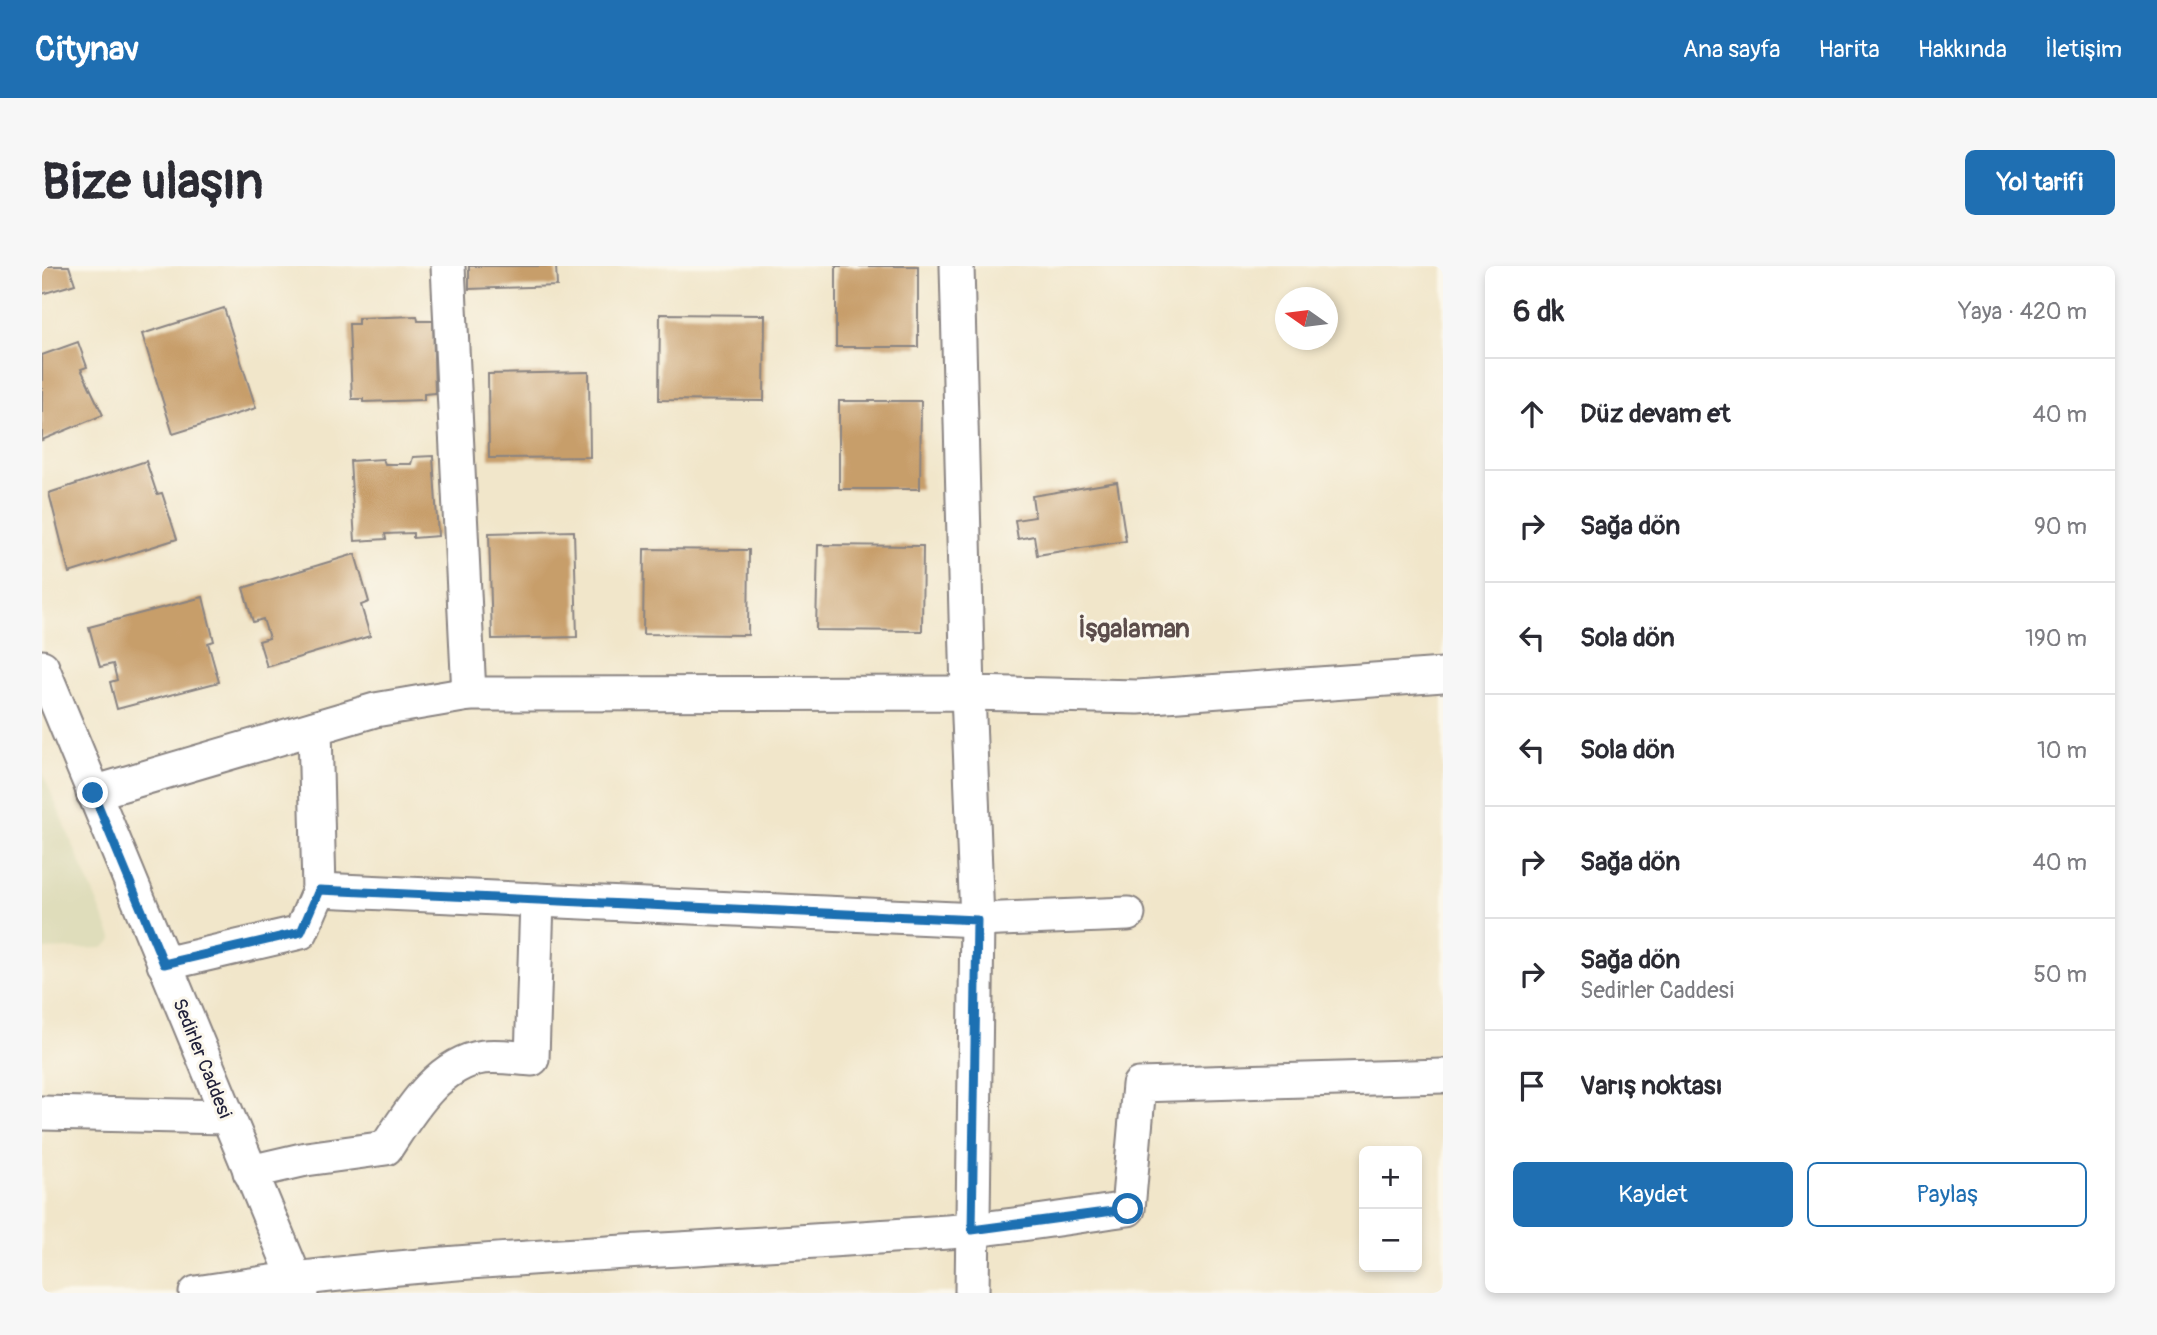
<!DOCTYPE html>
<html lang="tr">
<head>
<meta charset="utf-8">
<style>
	body { margin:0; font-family:Pangolin,sans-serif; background:#f7f7f7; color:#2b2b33 }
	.controls { position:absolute; right:21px; bottom:21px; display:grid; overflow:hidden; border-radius:10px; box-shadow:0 4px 10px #0003 }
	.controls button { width:63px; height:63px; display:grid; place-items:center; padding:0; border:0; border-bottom:2px solid #e1e1e2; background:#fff; color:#2b2b33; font:35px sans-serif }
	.compass { position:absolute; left:1233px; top:21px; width:63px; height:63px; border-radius:50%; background:#fff; box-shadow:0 4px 10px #0003; rotate:284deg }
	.stop { position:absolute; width:21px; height:21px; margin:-16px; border:5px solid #1f6fb2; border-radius:50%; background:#fff }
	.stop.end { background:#1f6fb2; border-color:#fff; box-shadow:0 2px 7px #0008 }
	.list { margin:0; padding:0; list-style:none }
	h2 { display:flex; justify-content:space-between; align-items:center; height:91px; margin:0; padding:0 28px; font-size:30px }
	h2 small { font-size:23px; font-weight:400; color:#7c7c81 }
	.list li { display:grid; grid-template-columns:46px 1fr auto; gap:21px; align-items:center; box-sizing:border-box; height:112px; padding:0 28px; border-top:2px solid #e1e1e2 }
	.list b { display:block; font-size:26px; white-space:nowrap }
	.list p { margin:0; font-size:23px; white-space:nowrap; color:#7c7c81 }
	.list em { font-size:23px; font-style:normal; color:#7c7c81 }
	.actions { display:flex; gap:14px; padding:21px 28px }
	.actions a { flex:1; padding:16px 0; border:2px solid #1f6fb2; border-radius:10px; text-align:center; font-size:24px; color:#1f6fb2 }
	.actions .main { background:#1f6fb2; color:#fff }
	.icon { flex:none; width:38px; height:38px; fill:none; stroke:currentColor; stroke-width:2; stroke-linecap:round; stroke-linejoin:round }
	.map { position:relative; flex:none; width:1401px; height:1027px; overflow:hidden; border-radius:10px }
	header { display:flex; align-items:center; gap:42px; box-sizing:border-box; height:98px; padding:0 35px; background:#1f6fb2; color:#fff }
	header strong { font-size:33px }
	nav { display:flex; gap:38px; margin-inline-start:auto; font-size:24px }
	.intro { display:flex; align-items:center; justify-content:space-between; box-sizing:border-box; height:168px; padding:0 42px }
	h1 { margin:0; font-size:49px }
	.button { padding:18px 32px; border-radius:10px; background:#1f6fb2; color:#fff; font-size:24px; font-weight:700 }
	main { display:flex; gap:42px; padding:0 42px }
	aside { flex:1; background:#fff; border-radius:10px; box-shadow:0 4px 10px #0003 }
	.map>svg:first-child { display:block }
</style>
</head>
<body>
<header>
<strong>Citynav</strong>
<nav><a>Ana sayfa</a><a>Harita</a><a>Hakkında</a><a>İletişim</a></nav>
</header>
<div class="intro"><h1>Bize ulaşın</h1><a class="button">Yol tarifi</a></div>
<main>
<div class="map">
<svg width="1401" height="1027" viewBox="0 0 1401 1027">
	<rect width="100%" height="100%" fill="#fbf7ec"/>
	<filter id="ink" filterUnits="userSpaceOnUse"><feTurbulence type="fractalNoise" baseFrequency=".0143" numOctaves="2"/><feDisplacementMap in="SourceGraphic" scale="14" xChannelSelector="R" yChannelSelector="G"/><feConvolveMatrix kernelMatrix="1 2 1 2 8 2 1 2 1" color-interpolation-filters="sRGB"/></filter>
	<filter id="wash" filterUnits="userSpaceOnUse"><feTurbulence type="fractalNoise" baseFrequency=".00686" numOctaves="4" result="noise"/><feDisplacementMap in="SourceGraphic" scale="28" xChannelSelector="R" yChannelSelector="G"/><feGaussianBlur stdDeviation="1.57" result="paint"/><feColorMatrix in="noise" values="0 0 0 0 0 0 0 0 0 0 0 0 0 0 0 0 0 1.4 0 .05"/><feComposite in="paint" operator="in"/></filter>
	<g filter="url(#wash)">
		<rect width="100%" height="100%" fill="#f1e6ca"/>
		<polygon fill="#dfddbb" points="0,505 71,674 61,682 0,684"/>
		<g id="blocks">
			<g fill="#c79e6a">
				<polygon points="0,0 27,0 33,18 0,28"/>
				<polygon points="427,0 514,0 515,20 427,23"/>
				<rect x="794" y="0" width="82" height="81"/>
				<polygon points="182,42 214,142 131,168 100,68"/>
				<polygon points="618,48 723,49 722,135 617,134"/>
				<polygon points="375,50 376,55 391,55 393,127 382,128 382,134 321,136 321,133 310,133 307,58 316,58 316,52"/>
				<polygon points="36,76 45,101 39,103 61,149 0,174 0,89"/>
				<polygon points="547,106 548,191 447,192 446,108"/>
				<polygon points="797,135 879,135 878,223 797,223"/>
				<polygon points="391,190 396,270 371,272 371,267 343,268 344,273 313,275 308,195 341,193 343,198 369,198 371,191"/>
				<polygon points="104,195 115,228 120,227 135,273 27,307 7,227"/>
				<polygon points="1075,216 1084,275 995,289 992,270 976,273 973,254 993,251 990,230"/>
				<polygon points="532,265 535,371 450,373 447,267"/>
				<polygon points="776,279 881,280 880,365 774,364"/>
				<polygon points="602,283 707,284 706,369 601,368"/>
				<polygon points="313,288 327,336 319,339 328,370 225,401 217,375 227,372 221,353 211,356 201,322"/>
				<polygon points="161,331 172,375 166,377 177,416 75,443 68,416 75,414 71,398 58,401 47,361"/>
			</g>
		</g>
	</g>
	<g filter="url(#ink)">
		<use href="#blocks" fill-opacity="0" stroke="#8a8482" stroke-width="2"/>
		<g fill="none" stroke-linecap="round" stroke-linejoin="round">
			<g stroke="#8a8482" stroke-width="37">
				<g id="minor">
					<polyline points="406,0 427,428"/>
					<polyline points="915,0 926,427 1096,431 1401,409"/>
					<polyline points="0,401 259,1027"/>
					<polyline points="51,527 333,444 427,428 926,427 935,654 930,1027"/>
					<polyline points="277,624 935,654 1086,648"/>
					<polyline points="122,698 259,666 277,624 273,462"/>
					<polyline points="0,847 185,851"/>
					<path d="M208 906 264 893 344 882C367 847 395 798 441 791 456 789 474 792 490 793L495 634"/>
					<path d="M154 1027C411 986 670 986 929 964 981 959 1034 950 1086 943L1097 819 1401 810"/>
				</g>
			</g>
			<use href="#minor" stroke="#fff" stroke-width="33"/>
		</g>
	</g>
	<g fill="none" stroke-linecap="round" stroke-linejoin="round" filter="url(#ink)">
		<polyline stroke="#1f6fb2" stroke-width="9" points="51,527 122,698 259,666 277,624 935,654 930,964 1086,943"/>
	</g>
	<g text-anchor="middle" stroke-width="6" stroke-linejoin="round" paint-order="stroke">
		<g font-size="19" fill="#22223b" stroke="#fbf7ec">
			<text transform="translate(161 792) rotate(68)" y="7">Sedirler Caddesi</text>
		</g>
		<g font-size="26" font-weight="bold" fill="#5c4d4b" stroke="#fbf7ec">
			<text x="1092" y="371">İşgalaman</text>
		</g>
	</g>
</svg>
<div class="controls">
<button>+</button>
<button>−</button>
</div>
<svg class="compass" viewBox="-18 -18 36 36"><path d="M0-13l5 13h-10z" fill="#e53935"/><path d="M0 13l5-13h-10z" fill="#7c7c81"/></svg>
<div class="stop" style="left:1086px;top:943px"></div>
<div class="stop end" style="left:51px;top:527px"></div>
</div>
<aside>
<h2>6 dk<small>Yaya · 420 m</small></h2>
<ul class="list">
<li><svg class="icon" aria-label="ahead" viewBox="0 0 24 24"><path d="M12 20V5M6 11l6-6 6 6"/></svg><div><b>Düz devam et</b></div><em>40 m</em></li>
<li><svg class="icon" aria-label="right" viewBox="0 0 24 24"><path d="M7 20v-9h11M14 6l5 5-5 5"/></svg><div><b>Sağa dön</b></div><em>90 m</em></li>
<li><svg class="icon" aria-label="left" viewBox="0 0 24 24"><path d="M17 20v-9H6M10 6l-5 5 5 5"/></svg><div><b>Sola dön</b></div><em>190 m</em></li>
<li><svg class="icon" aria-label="left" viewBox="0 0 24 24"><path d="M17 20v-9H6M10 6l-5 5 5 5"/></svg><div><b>Sola dön</b></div><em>10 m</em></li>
<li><svg class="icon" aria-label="right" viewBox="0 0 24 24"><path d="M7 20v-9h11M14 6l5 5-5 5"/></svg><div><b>Sağa dön</b></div><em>40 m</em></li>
<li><svg class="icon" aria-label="right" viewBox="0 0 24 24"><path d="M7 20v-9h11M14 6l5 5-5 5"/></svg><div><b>Sağa dön</b><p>Sedirler Caddesi</p></div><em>50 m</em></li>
<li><svg class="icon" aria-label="arrive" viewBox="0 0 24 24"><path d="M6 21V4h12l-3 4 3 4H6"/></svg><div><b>Varış noktası</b></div></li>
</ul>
<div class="actions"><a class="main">Kaydet</a><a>Paylaş</a></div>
</aside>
</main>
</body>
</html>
